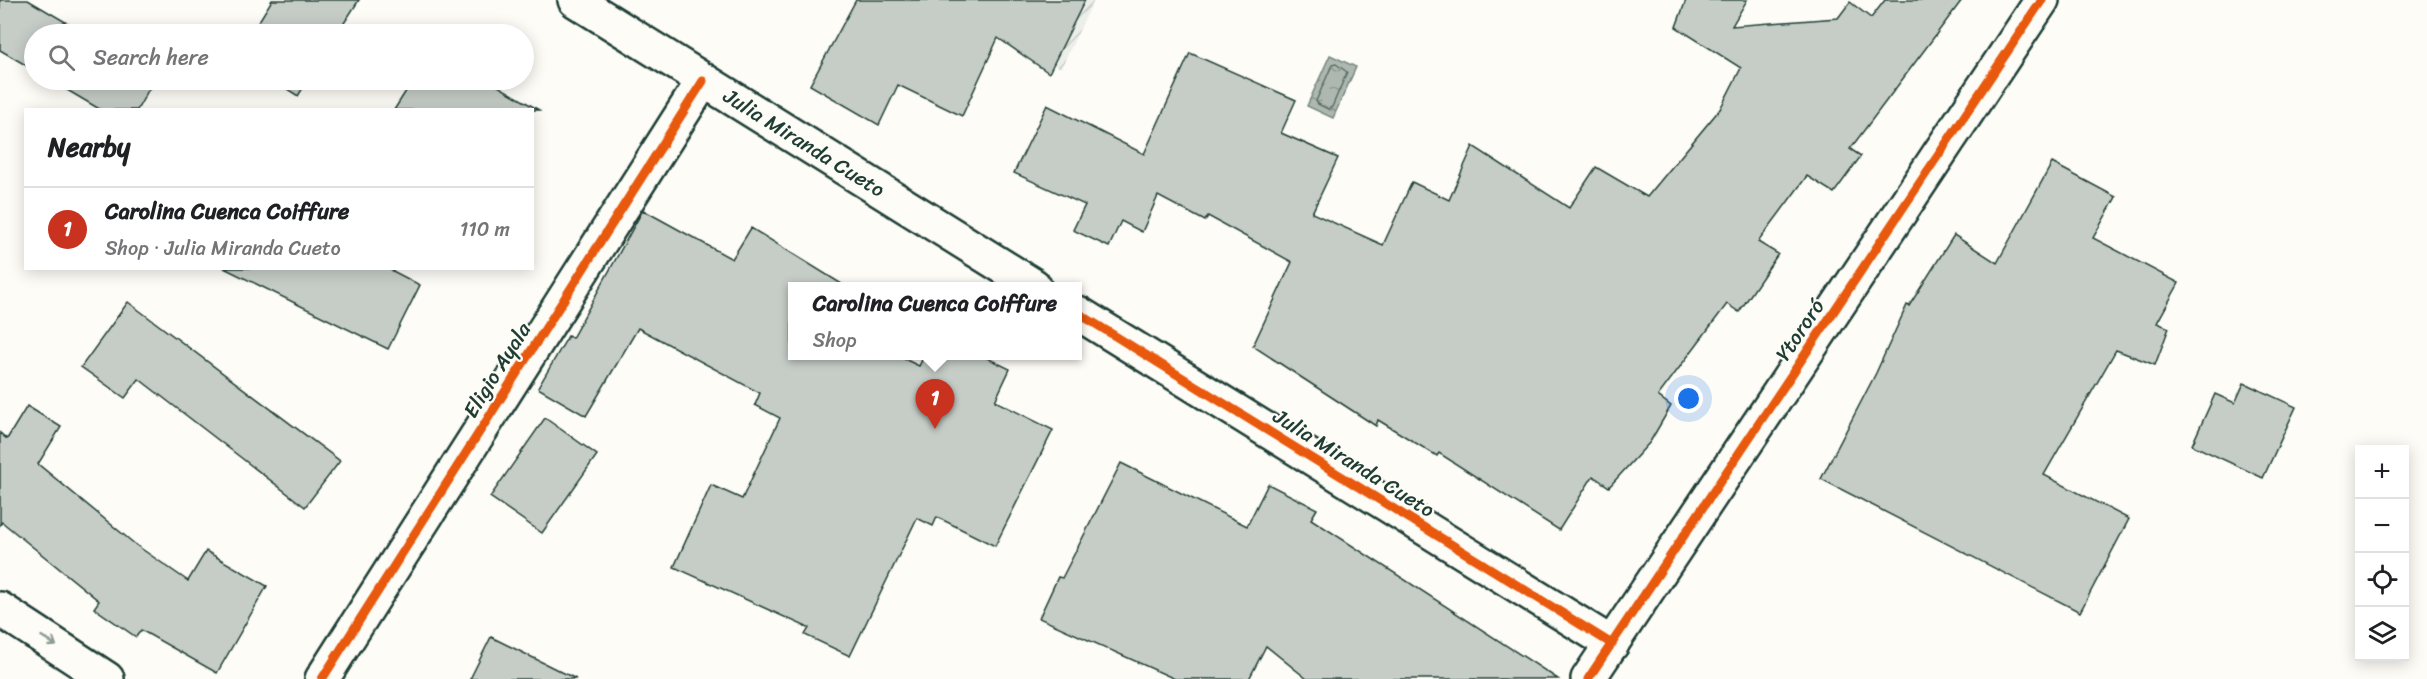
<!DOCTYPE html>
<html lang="en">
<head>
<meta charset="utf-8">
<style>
	body { margin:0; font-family:Sriracha,sans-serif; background:#f2f2f2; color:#202124 }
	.controls { position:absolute; right:18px; bottom:18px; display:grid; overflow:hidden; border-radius:0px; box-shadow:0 3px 15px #0003 }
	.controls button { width:54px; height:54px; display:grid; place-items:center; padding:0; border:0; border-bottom:2px solid #e0e0e0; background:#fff; color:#202124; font:30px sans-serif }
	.you { position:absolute; left:1689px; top:399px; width:21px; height:21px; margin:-15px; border:4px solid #fff; border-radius:50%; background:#1a73e8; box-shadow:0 0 0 9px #1a73e833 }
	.badge { display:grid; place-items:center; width:39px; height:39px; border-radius:50%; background:#c8321e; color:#fff; font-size:20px; font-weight:700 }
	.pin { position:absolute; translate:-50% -50px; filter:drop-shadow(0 2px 3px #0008) }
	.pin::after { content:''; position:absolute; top:32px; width:21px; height:18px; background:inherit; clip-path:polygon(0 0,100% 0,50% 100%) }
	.popup { position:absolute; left:788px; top:282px; width:294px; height:78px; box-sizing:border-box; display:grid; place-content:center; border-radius:0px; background:#fff; filter:drop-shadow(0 2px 4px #0005); font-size:20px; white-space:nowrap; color:#757577 }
	.popup b { font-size:22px; color:#202124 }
	.popup::after { content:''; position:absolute; left:50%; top:100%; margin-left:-12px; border:12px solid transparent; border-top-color:#fff }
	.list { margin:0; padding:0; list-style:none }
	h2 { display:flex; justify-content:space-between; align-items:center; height:78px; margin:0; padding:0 24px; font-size:26px }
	h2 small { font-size:20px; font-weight:400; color:#757577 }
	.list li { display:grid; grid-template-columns:39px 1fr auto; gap:18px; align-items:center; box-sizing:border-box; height:84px; padding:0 24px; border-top:2px solid #e0e0e0 }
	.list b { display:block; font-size:22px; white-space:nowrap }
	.list p { margin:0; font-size:20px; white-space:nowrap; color:#757577 }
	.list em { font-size:20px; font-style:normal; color:#757577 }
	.icon { flex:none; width:33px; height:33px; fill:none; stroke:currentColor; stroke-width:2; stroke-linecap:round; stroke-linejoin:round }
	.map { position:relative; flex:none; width:2427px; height:679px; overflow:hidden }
	.search { position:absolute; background:#fff; box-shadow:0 3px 15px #0003; left:24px; top:24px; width:510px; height:66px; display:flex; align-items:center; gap:15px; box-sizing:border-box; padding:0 21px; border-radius:33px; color:#757577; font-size:22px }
	.panel { position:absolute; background:#fff; box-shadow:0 3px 15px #0003; left:24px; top:108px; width:510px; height:162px; border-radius:0px }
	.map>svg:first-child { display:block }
</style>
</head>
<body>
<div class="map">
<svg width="2427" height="679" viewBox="0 0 2427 679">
	<defs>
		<pattern id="industrial-furrows" width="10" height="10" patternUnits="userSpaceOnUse" patternTransform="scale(1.5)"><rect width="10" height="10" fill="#eceee9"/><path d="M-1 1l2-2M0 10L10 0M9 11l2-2" fill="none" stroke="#cacdc8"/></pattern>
		<pattern id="water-ripples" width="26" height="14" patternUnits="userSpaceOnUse" patternTransform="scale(1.5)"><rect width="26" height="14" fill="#aeb8b1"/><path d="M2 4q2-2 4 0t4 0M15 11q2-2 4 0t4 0" fill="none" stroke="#8d9791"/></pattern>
	</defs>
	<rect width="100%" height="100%" fill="#fdfcf7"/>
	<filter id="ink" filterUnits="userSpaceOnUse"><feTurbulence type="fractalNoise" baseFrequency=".0167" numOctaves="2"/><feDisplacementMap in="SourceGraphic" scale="12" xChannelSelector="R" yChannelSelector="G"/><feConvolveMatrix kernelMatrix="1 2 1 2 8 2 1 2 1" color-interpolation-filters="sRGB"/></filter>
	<g filter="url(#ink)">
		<polygon fill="url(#industrial-furrows)" points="1030,0 1094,0 1061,68 1011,43"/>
		<polygon fill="url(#water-ripples)" stroke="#75877f" stroke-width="1.5" points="1330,55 1356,67 1333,118 1307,106"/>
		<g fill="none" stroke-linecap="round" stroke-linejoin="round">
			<polygon stroke="#586e66" stroke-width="1.5" points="1336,64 1347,72 1332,107 1328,109 1318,104 1316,101 1332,65"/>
		</g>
		<g fill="#c6cdc7" stroke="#1f3d34" stroke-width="1.5">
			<polygon points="0,0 28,0 86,34 34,34 34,70 0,50"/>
			<polygon points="272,0 359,0 337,34 251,34"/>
			<polygon points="856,0 1085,0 1049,73 998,38 962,116 898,85 879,125 810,85"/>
			<polygon points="1686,0 1747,0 1732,26 1838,18 1850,2 1871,18 1885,0 1962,0 1850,149 1861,156 1834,193 1807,176 1758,242 1778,254 1739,312 1727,304 1658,396 1671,406 1650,442 1609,487 1593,476 1559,530 1439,453 1437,456 1378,420 1376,426 1253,346 1292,262 1208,216 1205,221 1158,196 1142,232 1121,221 1109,247 1073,230 1085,205 1014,173 1047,105 1144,154 1190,53 1296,100 1281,133 1338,158 1312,213 1383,245 1412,182 1449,200 1473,146 1569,208 1596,167 1647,197 1720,109 1741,68 1676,27"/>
			<polygon points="50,80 154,80 137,110 101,110"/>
			<polygon points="273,80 308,80 298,96"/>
			<polygon points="413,80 488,80 539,110 394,110"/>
			<polygon points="2052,163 2116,197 2093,238 2179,283 2157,323 2169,328 2155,365 2116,350 2044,475 2129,519 2080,612 1821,479 1876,373 1907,305 1909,306 1954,235 1997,263"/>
			<polygon points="643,210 732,259 751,228 845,286 792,286 792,356 898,356 919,366 924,356 983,356 1010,369 995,401 1053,430 995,546 937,517 933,526 917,518 850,656 805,635 809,628 674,567 711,485 742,499 780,418 755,405 760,393 638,328 586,416 538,388 568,336 572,338"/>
			<polygon points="224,268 387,268 420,285 388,349"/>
			<polygon points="128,302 340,461 305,507 139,379 125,398 81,367"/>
			<polygon points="2244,383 2296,407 2263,478 2192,445 2215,394 2235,403"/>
			<polygon points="27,406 61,427 38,464 136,545 188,581 206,551 267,586 217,673 141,630 136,637 94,608 99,601 2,522 0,525 0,433 7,439"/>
			<polygon points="545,418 597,455 542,533 490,497"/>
			<polygon points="1121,463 1247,526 1268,484 1317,509 1311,519 1558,679 1307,679 1266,646 1249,679 1175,679 1039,618 1058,577 1062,578"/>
			<polygon points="491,637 576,679 470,679"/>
		</g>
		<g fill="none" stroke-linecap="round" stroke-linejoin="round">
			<g stroke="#1f3d34" stroke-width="38">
				<polyline id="minor" points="0,609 107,679"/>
			</g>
			<g stroke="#1f3d34" stroke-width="38">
				<g id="tertiary">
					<path id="s1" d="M575 0 1034 286"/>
					<polyline points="1078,313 1612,644"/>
					<polyline points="322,679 703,81"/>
					<polyline points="1588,679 2042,0"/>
				</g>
			</g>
			<use href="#minor" stroke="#fdfcf7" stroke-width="33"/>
			<use href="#tertiary" stroke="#fdfcf7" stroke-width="33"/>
			<g stroke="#fdfcf7" stroke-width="13">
				<g id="cycleway">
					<polyline points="1078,313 1612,644"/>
					<polyline points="322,679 703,81"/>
					<polyline points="1588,679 2042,0"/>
				</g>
			</g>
			<use href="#cycleway" stroke="#e8590c" stroke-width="9"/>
		</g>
		<defs><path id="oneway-shaft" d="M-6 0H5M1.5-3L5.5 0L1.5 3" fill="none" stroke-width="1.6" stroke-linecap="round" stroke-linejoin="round" transform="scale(1.5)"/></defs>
		<use stroke="#8e9c96" href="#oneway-shaft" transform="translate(49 641) rotate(33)"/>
	</g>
	<g text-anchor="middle" stroke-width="4.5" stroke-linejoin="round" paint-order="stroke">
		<g font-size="21" fill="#1f3d34" stroke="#fdfcf7">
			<text dy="7" stroke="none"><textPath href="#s1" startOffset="270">Julia Miranda Cueto</textPath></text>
			<text transform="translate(1800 330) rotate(-56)" y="7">Ytororó</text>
			<text transform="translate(497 370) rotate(-58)" y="7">Eligio Ayala</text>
			<text transform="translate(1354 463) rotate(32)" y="7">Julia Miranda Cueto</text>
		</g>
	</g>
</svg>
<div class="controls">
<button>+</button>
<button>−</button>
<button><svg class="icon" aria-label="locate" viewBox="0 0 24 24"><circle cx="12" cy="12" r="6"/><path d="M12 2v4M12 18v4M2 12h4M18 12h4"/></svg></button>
<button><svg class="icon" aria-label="layers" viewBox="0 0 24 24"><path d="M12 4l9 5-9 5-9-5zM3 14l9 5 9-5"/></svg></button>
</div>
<div class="you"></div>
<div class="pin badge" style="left:935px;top:429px">1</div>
<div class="popup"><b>Carolina Cuenca Coiffure</b>Shop</div>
<div class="search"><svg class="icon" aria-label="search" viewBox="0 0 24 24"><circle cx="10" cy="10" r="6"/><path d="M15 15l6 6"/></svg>Search here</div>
<section class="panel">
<h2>Nearby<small></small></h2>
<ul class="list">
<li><span class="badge">1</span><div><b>Carolina Cuenca Coiffure</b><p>Shop · Julia Miranda Cueto</p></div><em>110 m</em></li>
</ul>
</section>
</div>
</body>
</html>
